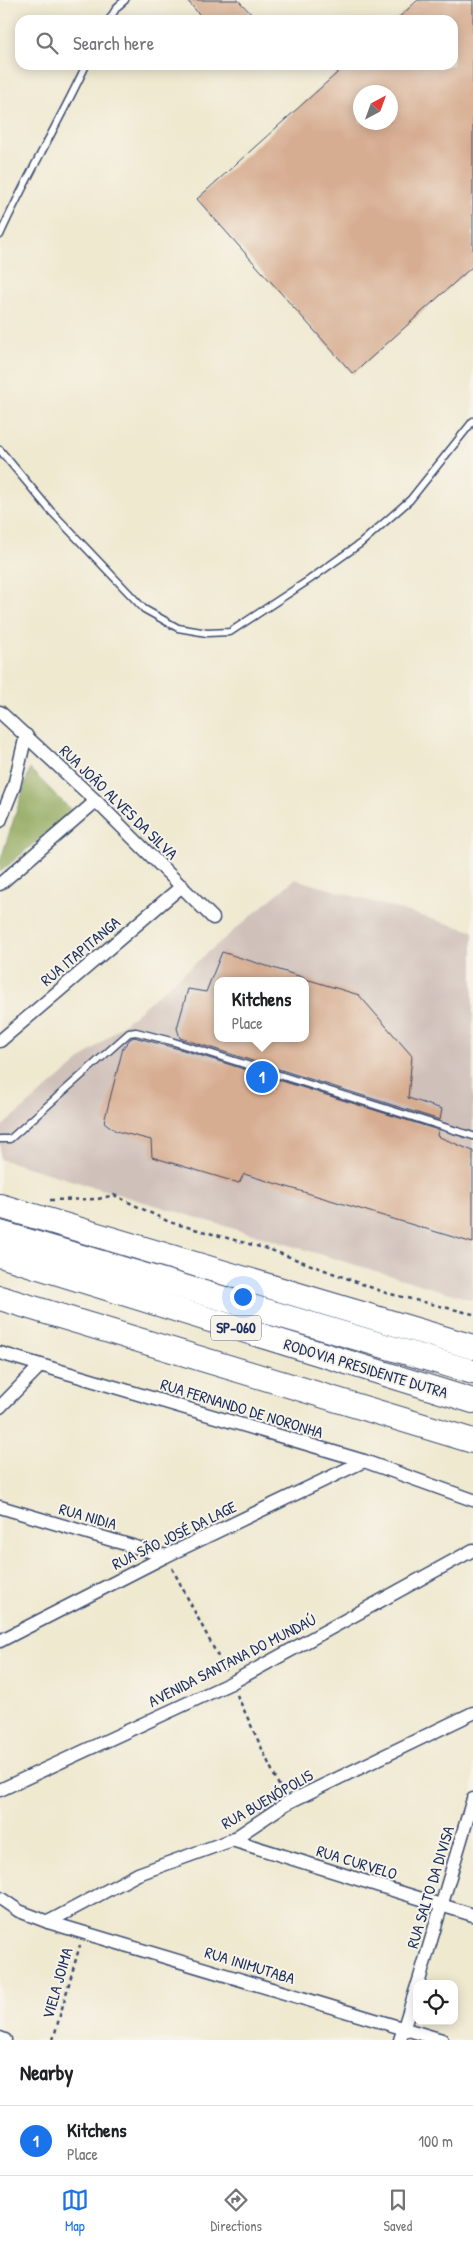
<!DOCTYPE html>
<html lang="en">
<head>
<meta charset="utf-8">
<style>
	body { margin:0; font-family:"Patrick Hand",sans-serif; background:#f2f2f2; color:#202124 }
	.controls { position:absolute; right:15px; bottom:15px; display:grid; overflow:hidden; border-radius:10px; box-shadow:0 2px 12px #0003 }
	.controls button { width:45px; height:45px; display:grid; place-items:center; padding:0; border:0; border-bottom:1px solid #e0e0e0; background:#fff; color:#202124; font:25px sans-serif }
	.compass { position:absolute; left:353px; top:85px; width:45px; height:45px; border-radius:50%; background:#fff; box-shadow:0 2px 12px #0003; rotate:41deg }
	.you { position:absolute; left:242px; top:1296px; width:18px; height:18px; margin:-12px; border:4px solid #fff; border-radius:50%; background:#1a73e8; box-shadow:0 0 0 8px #1a73e833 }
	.badge { display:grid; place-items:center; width:32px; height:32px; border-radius:50%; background:#1a73e8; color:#fff; font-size:16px; font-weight:700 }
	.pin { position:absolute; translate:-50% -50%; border:2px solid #fff; box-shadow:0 1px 5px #0006 }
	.popup { position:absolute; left:214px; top:977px; width:95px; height:65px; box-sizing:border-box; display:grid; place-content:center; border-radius:10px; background:#fff; filter:drop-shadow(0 1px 4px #0005); font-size:16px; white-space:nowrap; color:#757577 }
	.popup b { font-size:19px; color:#202124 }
	.popup::after { content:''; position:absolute; left:50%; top:100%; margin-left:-10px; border:10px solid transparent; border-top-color:#fff }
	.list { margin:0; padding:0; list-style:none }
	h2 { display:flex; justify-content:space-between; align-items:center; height:65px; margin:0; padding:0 20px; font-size:21px }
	h2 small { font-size:16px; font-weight:400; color:#757577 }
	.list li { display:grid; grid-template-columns:32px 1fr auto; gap:15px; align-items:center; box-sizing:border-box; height:70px; padding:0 20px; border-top:1px solid #e0e0e0 }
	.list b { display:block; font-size:19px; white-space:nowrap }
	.list p { margin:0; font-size:16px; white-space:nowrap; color:#757577 }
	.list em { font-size:16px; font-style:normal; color:#757577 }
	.icon { flex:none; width:28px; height:28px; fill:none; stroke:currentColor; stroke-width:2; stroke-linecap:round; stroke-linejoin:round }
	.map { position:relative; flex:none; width:473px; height:2040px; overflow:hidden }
	.search { position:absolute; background:#fff; box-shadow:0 2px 12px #0003; left:15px; right:15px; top:15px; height:55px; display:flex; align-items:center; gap:12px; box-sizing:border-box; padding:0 18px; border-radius:15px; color:#757577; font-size:19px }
	.sheet { height:135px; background:#fff }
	nav { display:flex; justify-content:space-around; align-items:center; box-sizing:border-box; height:70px; border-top:1px solid #e0e0e0; background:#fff; font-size:14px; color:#757577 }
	nav a { display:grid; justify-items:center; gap:2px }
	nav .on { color:#1a73e8 }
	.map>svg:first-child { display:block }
</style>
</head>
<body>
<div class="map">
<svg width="473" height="2040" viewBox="0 0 473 2040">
	<rect width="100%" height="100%" fill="#f7f3e8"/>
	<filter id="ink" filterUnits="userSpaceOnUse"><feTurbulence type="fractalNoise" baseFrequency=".02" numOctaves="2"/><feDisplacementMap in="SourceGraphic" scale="10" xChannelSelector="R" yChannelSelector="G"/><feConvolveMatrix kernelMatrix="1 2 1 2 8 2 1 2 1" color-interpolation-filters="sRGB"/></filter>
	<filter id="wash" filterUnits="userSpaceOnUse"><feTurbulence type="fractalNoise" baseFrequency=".0096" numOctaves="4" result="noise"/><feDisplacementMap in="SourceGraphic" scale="20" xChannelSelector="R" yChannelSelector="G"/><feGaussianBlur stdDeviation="1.12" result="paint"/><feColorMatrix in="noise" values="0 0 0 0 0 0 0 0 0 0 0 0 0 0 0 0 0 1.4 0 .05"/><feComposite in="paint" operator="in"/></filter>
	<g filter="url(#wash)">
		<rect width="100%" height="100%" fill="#efe9d0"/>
		<path fill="#cfc0ba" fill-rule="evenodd" d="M295 879 473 931V1300L0 1159V1128ZM218 981H306V1038H218Z"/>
		<polygon fill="#8aa455" stroke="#526a5a" points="30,769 72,811 0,872 0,862"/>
		<g id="blocks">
			<g fill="#d7ad92" fill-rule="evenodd">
				<polygon points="187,0 238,0 257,20 204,20"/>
				<path d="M418 0H473V266L353 374 197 199 346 65H453V20H396ZM360 92H390V122H360Z"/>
				<polygon points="222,952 305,978 304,981 218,981 218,1038 306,1038 306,979 359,995 412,1056 408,1098 442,1109 440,1120 180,1038 177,1028 188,989 206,992"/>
				<polygon points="134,1037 183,1050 438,1130 437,1136 473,1151 473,1243 244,1174 239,1183 152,1157 151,1140 116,1131 104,1122 123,1048 130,1039"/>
			</g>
		</g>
	</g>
	<g filter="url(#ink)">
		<use href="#blocks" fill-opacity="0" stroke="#3b4b6f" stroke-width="1"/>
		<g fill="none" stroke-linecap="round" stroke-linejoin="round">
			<g stroke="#3b4b6f" stroke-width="9">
				<g id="lane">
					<polyline points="109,20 117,7 125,0"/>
					<path d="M0 235C26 177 59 123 86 65"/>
					<polyline points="0,450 50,510 144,609 178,628 207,633 230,632 309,580 361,543 410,500 473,421"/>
					<polyline points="0,1139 10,1139 129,1033 136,1032 171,1041 473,1136"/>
				</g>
			</g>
			<g stroke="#3b4b6f" stroke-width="15">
				<g id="street">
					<polyline points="0,712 96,801 213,918"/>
					<polyline points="0,821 14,786 26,735"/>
					<polyline points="0,884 96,801"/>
					<polyline points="0,1041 182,886"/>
					<polyline points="0,1353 364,1461 473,1500"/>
					<polyline points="0,1407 41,1365"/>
					<polyline points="0,1507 166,1556"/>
					<polyline points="0,1641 166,1556 364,1461"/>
					<polyline points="0,1790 231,1683 473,1550"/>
					<polyline points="232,1840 473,1915"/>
					<polyline points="0,1898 19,1911 48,1922 442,2040"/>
					<polyline points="48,1922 138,1874 232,1840 287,1803 473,1713"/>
					<polyline points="418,1984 473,1799"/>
					<polyline points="0,2038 5,2040"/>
					<polyline points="400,2040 417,1986"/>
				</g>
			</g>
			<g stroke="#3b4b6f" stroke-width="26">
				<g id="highway">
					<polyline points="0,1206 473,1347"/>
					<polyline points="0,1233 473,1372"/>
					<polyline points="0,1255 473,1401"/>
					<polyline points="0,1298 473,1441"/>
				</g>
			</g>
			<g stroke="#3b4b6f" stroke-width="2.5" stroke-dasharray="4 4" stroke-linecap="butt">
				<polyline points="50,1200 98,1199 114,1195 169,1222 271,1250 386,1293 473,1314"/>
				<polyline points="172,1568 226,1672"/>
				<polyline points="237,1695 282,1792"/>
				<polyline points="53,2040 80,1945"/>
			</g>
			<use href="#lane" stroke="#fff" stroke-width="6"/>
			<use href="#street" stroke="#fff" stroke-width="12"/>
			<use href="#highway" stroke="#fff" stroke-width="24"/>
		</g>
	</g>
	<g text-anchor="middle" stroke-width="4" stroke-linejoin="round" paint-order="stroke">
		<rect fill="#f7f3e8" stroke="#5d6a87" stroke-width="1" x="211" y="1315.5" width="50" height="25" rx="4"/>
		<g font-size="15" font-weight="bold" fill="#1b2f5e">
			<text x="236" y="1333">SP-060</text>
		</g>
		<g font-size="16" fill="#1b2f5e" stroke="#f7f3e8">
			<text transform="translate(119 802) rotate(44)" y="6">RUA JOÃO ALVES DA SILVA</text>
			<text transform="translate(80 951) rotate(-40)" y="6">RUA ITAPITANGA</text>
			<text transform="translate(366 1368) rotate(17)" y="6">RODOVIA PRESIDENTE DUTRA</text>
			<text transform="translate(242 1408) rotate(17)" y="6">RUA FERNANDO DE NORONHA</text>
			<text transform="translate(88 1516) rotate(16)" y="6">RUA NIDIA</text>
			<text transform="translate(174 1535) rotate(-26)" y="6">RUA SÃO JOSÉ DA LAGE</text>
			<text transform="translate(232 1660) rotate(-27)" y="6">AVENIDA SANTANA DO MUNDAÚ</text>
			<text transform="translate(267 1799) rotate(-30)" y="6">RUA BUENÓPOLIS</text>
			<text transform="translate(357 1862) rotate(17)" y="6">RUA CURVELO</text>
			<text transform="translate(430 1887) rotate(-73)" y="6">RUA SALTO DA DIVISA</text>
			<text transform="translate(250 1965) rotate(17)" y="6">RUA INIMUTABA</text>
			<text transform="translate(57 1983) rotate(-74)" y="6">VIELA JOIMA</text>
		</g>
	</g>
</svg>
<div class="controls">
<button><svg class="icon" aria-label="locate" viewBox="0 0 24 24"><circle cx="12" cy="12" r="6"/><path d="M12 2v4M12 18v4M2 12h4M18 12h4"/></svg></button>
</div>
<svg class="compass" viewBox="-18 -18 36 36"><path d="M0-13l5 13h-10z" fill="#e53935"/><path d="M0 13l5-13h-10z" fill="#757577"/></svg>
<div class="you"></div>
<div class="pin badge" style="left:262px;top:1077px">1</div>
<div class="popup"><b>Kitchens</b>Place</div>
<div class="search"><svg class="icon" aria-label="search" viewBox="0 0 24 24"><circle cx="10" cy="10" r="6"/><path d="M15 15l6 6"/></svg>Search here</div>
</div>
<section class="sheet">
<h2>Nearby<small></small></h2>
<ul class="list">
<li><span class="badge">1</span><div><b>Kitchens</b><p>Place</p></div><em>100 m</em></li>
</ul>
</section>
<nav>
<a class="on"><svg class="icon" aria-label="map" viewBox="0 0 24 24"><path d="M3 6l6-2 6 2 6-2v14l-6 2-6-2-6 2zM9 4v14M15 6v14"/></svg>Map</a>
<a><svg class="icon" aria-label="directions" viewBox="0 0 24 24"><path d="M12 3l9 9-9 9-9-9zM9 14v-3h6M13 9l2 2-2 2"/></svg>Directions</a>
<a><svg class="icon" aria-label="saved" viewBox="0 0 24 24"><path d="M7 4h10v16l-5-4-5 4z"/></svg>Saved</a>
</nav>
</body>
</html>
